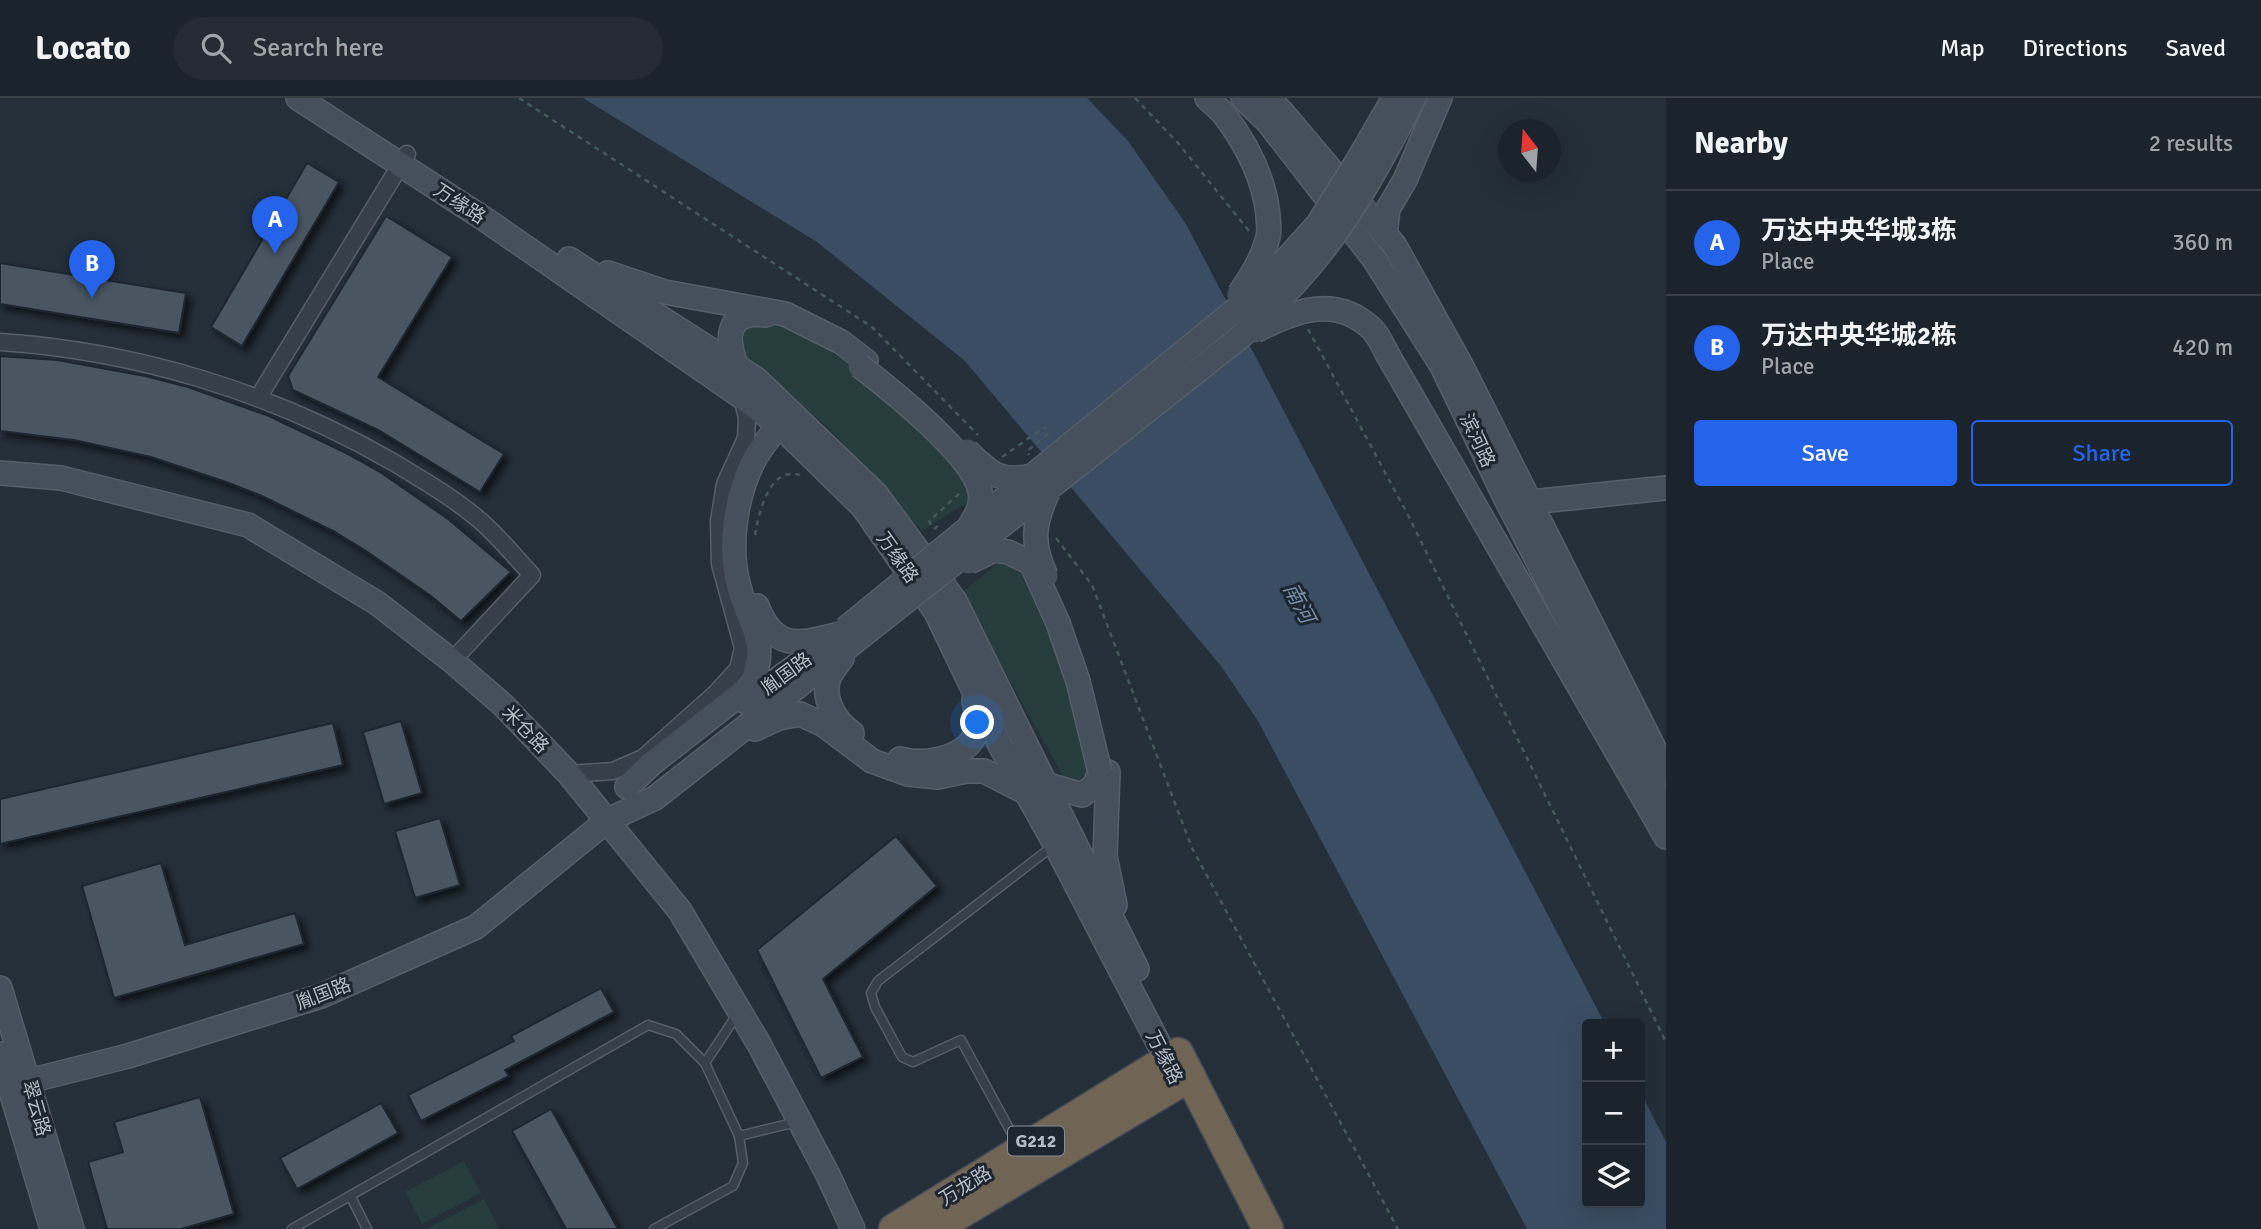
<!DOCTYPE html>
<html lang="en">
<head>
<meta charset="utf-8">
<style>
	body { margin:0; font-family:Signika,"Noto Sans SC",sans-serif; background:#242b34; color:#f1f3f6 }
	.controls { position:absolute; right:21px; bottom:21px; display:grid; overflow:hidden; border-radius:7px; box-shadow:0 7px 28px #0002 }
	.controls button { width:63px; height:63px; display:grid; place-items:center; padding:0; border:0; border-bottom:2px solid #394048; background:#1b232c; color:#f1f3f6; font:35px sans-serif }
	.compass { position:absolute; left:1498px; top:21px; width:63px; height:63px; border-radius:50%; background:#1b232c; box-shadow:0 7px 28px #0002; rotate:343deg }
	.you { position:absolute; left:978px; top:625px; width:24px; height:24px; margin:-18px; border:5px solid #fff; border-radius:50%; background:#1a73e8; box-shadow:0 0 0 10px #1a73e833 }
	.badge { display:grid; place-items:center; width:46px; height:46px; border-radius:50%; background:#2563eb; color:#fff; font-size:23px; font-weight:700 }
	.pin { position:absolute; translate:-50% -58px; filter:drop-shadow(0 2px 4px #0008) }
	.pin::after { content:''; position:absolute; top:37px; width:24px; height:21px; background:inherit; clip-path:polygon(0 0,100% 0,50% 100%) }
	.list { margin:0; padding:0; list-style:none }
	h2 { display:flex; justify-content:space-between; align-items:center; height:91px; margin:0; padding:0 28px; font-size:30px }
	h2 small { font-size:23px; font-weight:400; color:#a0a4a9 }
	.list li { display:grid; grid-template-columns:46px 1fr auto; gap:21px; align-items:center; box-sizing:border-box; height:105px; padding:0 28px; border-top:2px solid #394048 }
	.list b { display:block; font-size:26px; white-space:nowrap }
	.list p { margin:0; font-size:23px; white-space:nowrap; color:#a0a4a9 }
	.list em { font-size:23px; font-style:normal; color:#a0a4a9 }
	.actions { display:flex; gap:14px; padding:21px 28px }
	.actions a { flex:1; padding:16px 0; border:2px solid #2563eb; border-radius:7px; text-align:center; font-size:24px; color:#2563eb }
	.actions .main { background:#2563eb; color:#fff }
	.icon { flex:none; width:38px; height:38px; fill:none; stroke:currentColor; stroke-width:2; stroke-linecap:round; stroke-linejoin:round }
	.map { position:relative; flex:none; width:1666px; height:1131px; overflow:hidden }
	header { display:flex; align-items:center; gap:42px; box-sizing:border-box; height:98px; padding:0 35px; background:#1b232c; border-bottom:2px solid #394048 }
	header strong { font-size:33px }
	nav { display:flex; gap:38px; margin-inline-start:auto; font-size:24px }
	.search { width:490px; height:63px; background:#242b34; display:flex; align-items:center; gap:18px; box-sizing:border-box; padding:0 24px; border-radius:38px; color:#a0a4a9; font-size:26px }
	main { display:flex }
	aside { flex:1; background:#1b232c }
	.map>svg:first-child { display:block }
</style>
</head>
<body>
<header>
<strong>Locato</strong>
<div class="search"><svg class="icon" aria-label="search" viewBox="0 0 24 24"><circle cx="10" cy="10" r="6"/><path d="M15 15l6 6"/></svg>Search here</div>
<nav><a>Map</a><a>Directions</a><a>Saved</a></nav>
</header>
<main>
<div class="map">
<svg width="1666" height="1131" viewBox="0 0 1666 1131">
	<defs>
		<filter id="shadow"><feDropShadow dx="5" dy="5" stdDeviation="3.5" flood-color="#0009"/></filter>
	</defs>
	<rect width="100%" height="100%" fill="#242f3a"/>
	<g fill="#273c3c">
		<polygon points="757,220 785,227 844,262 909,315 959,370 973,401 922,433 830,331 743,259 741,229"/>
		<polygon points="1000,464 1021,475 1060,561 1088,658 1088,674 1078,683 1064,680 961,495"/>
		<polygon points="464,1063 481,1095 422,1126 405,1094"/>
		<polygon points="484,1101 499,1131 426,1131"/>
	</g>
	<polygon fill="#3a4d62" points="583,0 1087,0 1128,43 1186,126 1605,926 1587,926 1587,1105 1640,1105 1640,993 1666,1044 1666,1131 1527,1131 1258,623 1221,568 965,263 817,144"/>
	<g fill="#4a5662" stroke="#1f2731" stroke-width="2" filter="url(#shadow)">
		<polygon points="307,65 339,84 242,248 211,229"/>
		<polygon points="386,118 452,159 378,279 504,356 480,394 378,332 293,292 288,278"/>
		<polygon points="0,165 186,195 179,235 0,206"/>
		<polygon points="0,258 57,262 145,278 188,289 269,318 344,354 380,374 448,421 511,474 461,523 431,498 366,453 333,433 262,398 226,384 151,359 74,342 0,333"/>
		<polygon points="401,623 422,695 384,706 363,634"/>
		<polygon points="333,625 343,667 0,746 0,701"/>
		<polygon points="440,720 460,787 415,800 395,733"/>
		<polygon points="896,738 937,788 823,881 863,959 821,980 757,852"/>
		<polygon points="161,765 185,847 295,815 304,846 114,900 82,788"/>
		<polygon points="601,890 614,914 505,972 509,978 421,1023 408,997 514,943 511,938"/>
		<polygon points="200,999 234,1116 181,1131 107,1131 88,1064 123,1054 114,1024"/>
		<polygon points="381,1005 398,1035 297,1091 280,1060"/>
		<polygon points="551,1011 618,1131 566,1131 512,1033"/>
	</g>
	<g fill="none" stroke-linecap="round" stroke-linejoin="round">
		<g stroke="#565e68" stroke-width="11">
			<g id="lane">
				<polyline points="738,915 705,965 739,1038 797,1024"/>
				<polyline points="1018,1047 961,942 913,964 902,959 875,909 871,895 878,883 1053,748"/>
				<polyline points="351,1099 367,1131"/>
				<polyline points="292,1131 648,927 676,936 705,965"/>
				<polyline points="654,1131 733,1088 743,1065 739,1038"/>
			</g>
		</g>
		<g stroke="#565e68" stroke-width="19">
			<g id="street">
				<path d="M0 244C138 253 273 295 393 364 421 381 452 399 477 420 497 436 514 458 532 477L452 563"/>
				<polyline points="258,300 407,56"/>
				<polyline points="569,676 613,673 643,660 716,595 738,571 743,550 720,466 719,423 725,386 746,340 747,320 742,299"/>
			</g>
		</g>
		<g stroke="#565e68" stroke-width="26">
			<g id="secondary">
				<polyline points="298,0 486,122 742,299 779,327 863,409 936,514 1001,649 1055,746 1175,977"/>
				<polyline points="1207,0 1223,15"/>
				<polyline points="1243,0 1268,24 1374,161 1442,268 1505,399 1666,714"/>
				<polyline points="1268,0 1281,13 1395,148 1461,267 1666,674"/>
				<polyline points="1385,137 1388,111 1405,82 1440,0"/>
				<polyline points="569,161 756,281 876,396 955,503 1137,871"/>
				<polyline points="608,175 665,194 785,216 841,244 866,263"/>
				<polyline points="1389,259 1666,739"/>
				<path d="M737 269C725 239 726 213 766 217"/>
				<polyline points="0,375 61,380 248,427 377,505 452,563 503,607 569,676 680,813 759,946 828,1077 853,1131"/>
				<polyline points="1531,404 1666,390"/>
				<path d="M757 508C775 554 799 546 840 536"/>
				<path d="M842 560C838 566 832 573 829 580 821 600 836 624 852 635"/>
				<polyline points="746,604 829,544"/>
				<polyline points="755,631 779,620 800,616 824,627 872,663 908,676 938,679 966,673 984,673 1027,695"/>
				<path d="M900 661C922 668 966 661 975 636 979 625 976 613 974 602"/>
				<polyline points="1108,674 1105,758 1115,807"/>
				<polyline points="1045,686 1082,697 1094,688 1100,674"/>
				<path d="M627 689 651 666 752 587C769 538 750 532 739 489 728 450 735 402 752 366 760 349 775 333 786 317"/>
				<polyline points="0,890 72,1131"/>
				<polyline points="0,956 52,1131"/>
				<polyline points="0,987 29,983 128,958 321,898 476,829 608,722 655,700 849,548"/>
			</g>
		</g>
		<g stroke="#434b55" stroke-width="33">
			<g id="highway">
				<polyline points="894,1131 1178,955 1268,1131"/>
				<polyline points="934,1131 1190,978"/>
			</g>
		</g>
		<g stroke="#46595a" stroke-width="2.5" stroke-dasharray="5 5" stroke-linecap="butt">
			<polyline points="519,0 872,229 978,337"/>
			<polyline points="1135,0 1178,45 1249,133"/>
			<polyline points="1308,231 1409,419 1666,944"/>
			<polyline points="1002,359 1045,329 1048,336 1027,353 1029,357"/>
			<polyline points="938,428 934,431 929,423 960,395"/>
			<path d="M755 437C759 415 769 365 803 378"/>
			<polyline points="1056,440 1092,487 1192,750 1398,1131"/>
		</g>
		<use href="#lane" stroke="#37404a" stroke-width="8"/>
		<use href="#street" stroke="#37404a" stroke-width="16"/>
		<use href="#secondary" stroke="#46505d" stroke-width="23"/>
		<use href="#highway" stroke="#706455" stroke-width="30"/>
		<g stroke="#565e68" stroke-width="26" stroke-linecap="butt">
			<g id="secondary-bridge">
				<path d="M1223 15C1246 45 1264 79 1268 117 1268 124 1270 132 1268 139 1263 160 1252 178 1239 196"/>
				<path d="M1255 233C1294 213 1335 196 1372 231 1379 238 1384 250 1389 259"/>
				<path d="M860 268C891 292 972 356 980 393 983 406 976 418 969 429"/>
				<path d="M967 353C991 376 999 385 1033 378"/>
				<polyline points="969,464 994,452 1008,454 1031,465 1058,525 1078,583 1100,674"/>
				<path d="M1046 478C1031 445 1033 426 1048 394"/>
				<polyline points="845,531 1256,195 1318,126 1358,62 1394,0"/>
				<path d="M849 548 1239 240C1259 221 1279 203 1297 183 1346 130 1381 64 1414 0"/>
			</g>
		</g>
		<use href="#secondary-bridge" stroke="#46505d" stroke-width="23"/>
	</g>
	<g text-anchor="middle" stroke-width="6" stroke-linejoin="round" paint-order="stroke">
		<rect fill="#1d252f" stroke="#868e99" stroke-width="2" x="1008" y="1028.5" width="56" height="29" rx="5"/>
		<g font-size="18" font-weight="bold" fill="#b3bbc6">
			<text x="1036" y="1049">G212</text>
		</g>
		<g font-size="19" fill="#b3bbc6" stroke="#1d252f">
			<text transform="translate(460 105) rotate(33)" y="7">万缘路</text>
			<text transform="translate(1478 342) rotate(65)" y="7">滨河路</text>
			<text transform="translate(898 459) rotate(55)" y="7">万缘路</text>
			<text transform="translate(786 575) rotate(-36)" y="7">胤国路</text>
			<text transform="translate(526 631) rotate(46)" y="7">米仓路</text>
			<text transform="translate(323 895) rotate(-21)" y="7">胤国路</text>
			<text transform="translate(1165 959) rotate(63)" y="7">万缘路</text>
			<text transform="translate(37 1010) rotate(74)" y="7">翠云路</text>
			<text transform="translate(965 1087) rotate(-32)" y="7">万龙路</text>
		</g>
		<g font-size="21" font-style="italic" fill="#758ea8" stroke="#1d252f">
			<text transform="translate(1299 505) rotate(62)" y="7">南河</text>
		</g>
	</g>
</svg>
<div class="controls">
<button>+</button>
<button>−</button>
<button><svg class="icon" aria-label="layers" viewBox="0 0 24 24"><path d="M12 4l9 5-9 5-9-5zM3 14l9 5 9-5"/></svg></button>
</div>
<svg class="compass" viewBox="-18 -18 36 36"><path d="M0-13l5 13h-10z" fill="#e53935"/><path d="M0 13l5-13h-10z" fill="#a0a4a9"/></svg>
<div class="you"></div>
<div class="pin badge" style="left:275px;top:156px">A</div>
<div class="pin badge" style="left:92px;top:200px">B</div>
</div>
<aside>
<h2>Nearby<small>2 results</small></h2>
<ul class="list">
<li><span class="badge">A</span><div><b>万达中央华城3栋</b><p>Place</p></div><em>360 m</em></li>
<li><span class="badge">B</span><div><b>万达中央华城2栋</b><p>Place</p></div><em>420 m</em></li>
</ul>
<div class="actions"><a class="main">Save</a><a>Share</a></div>
</aside>
</main>
</body>
</html>
